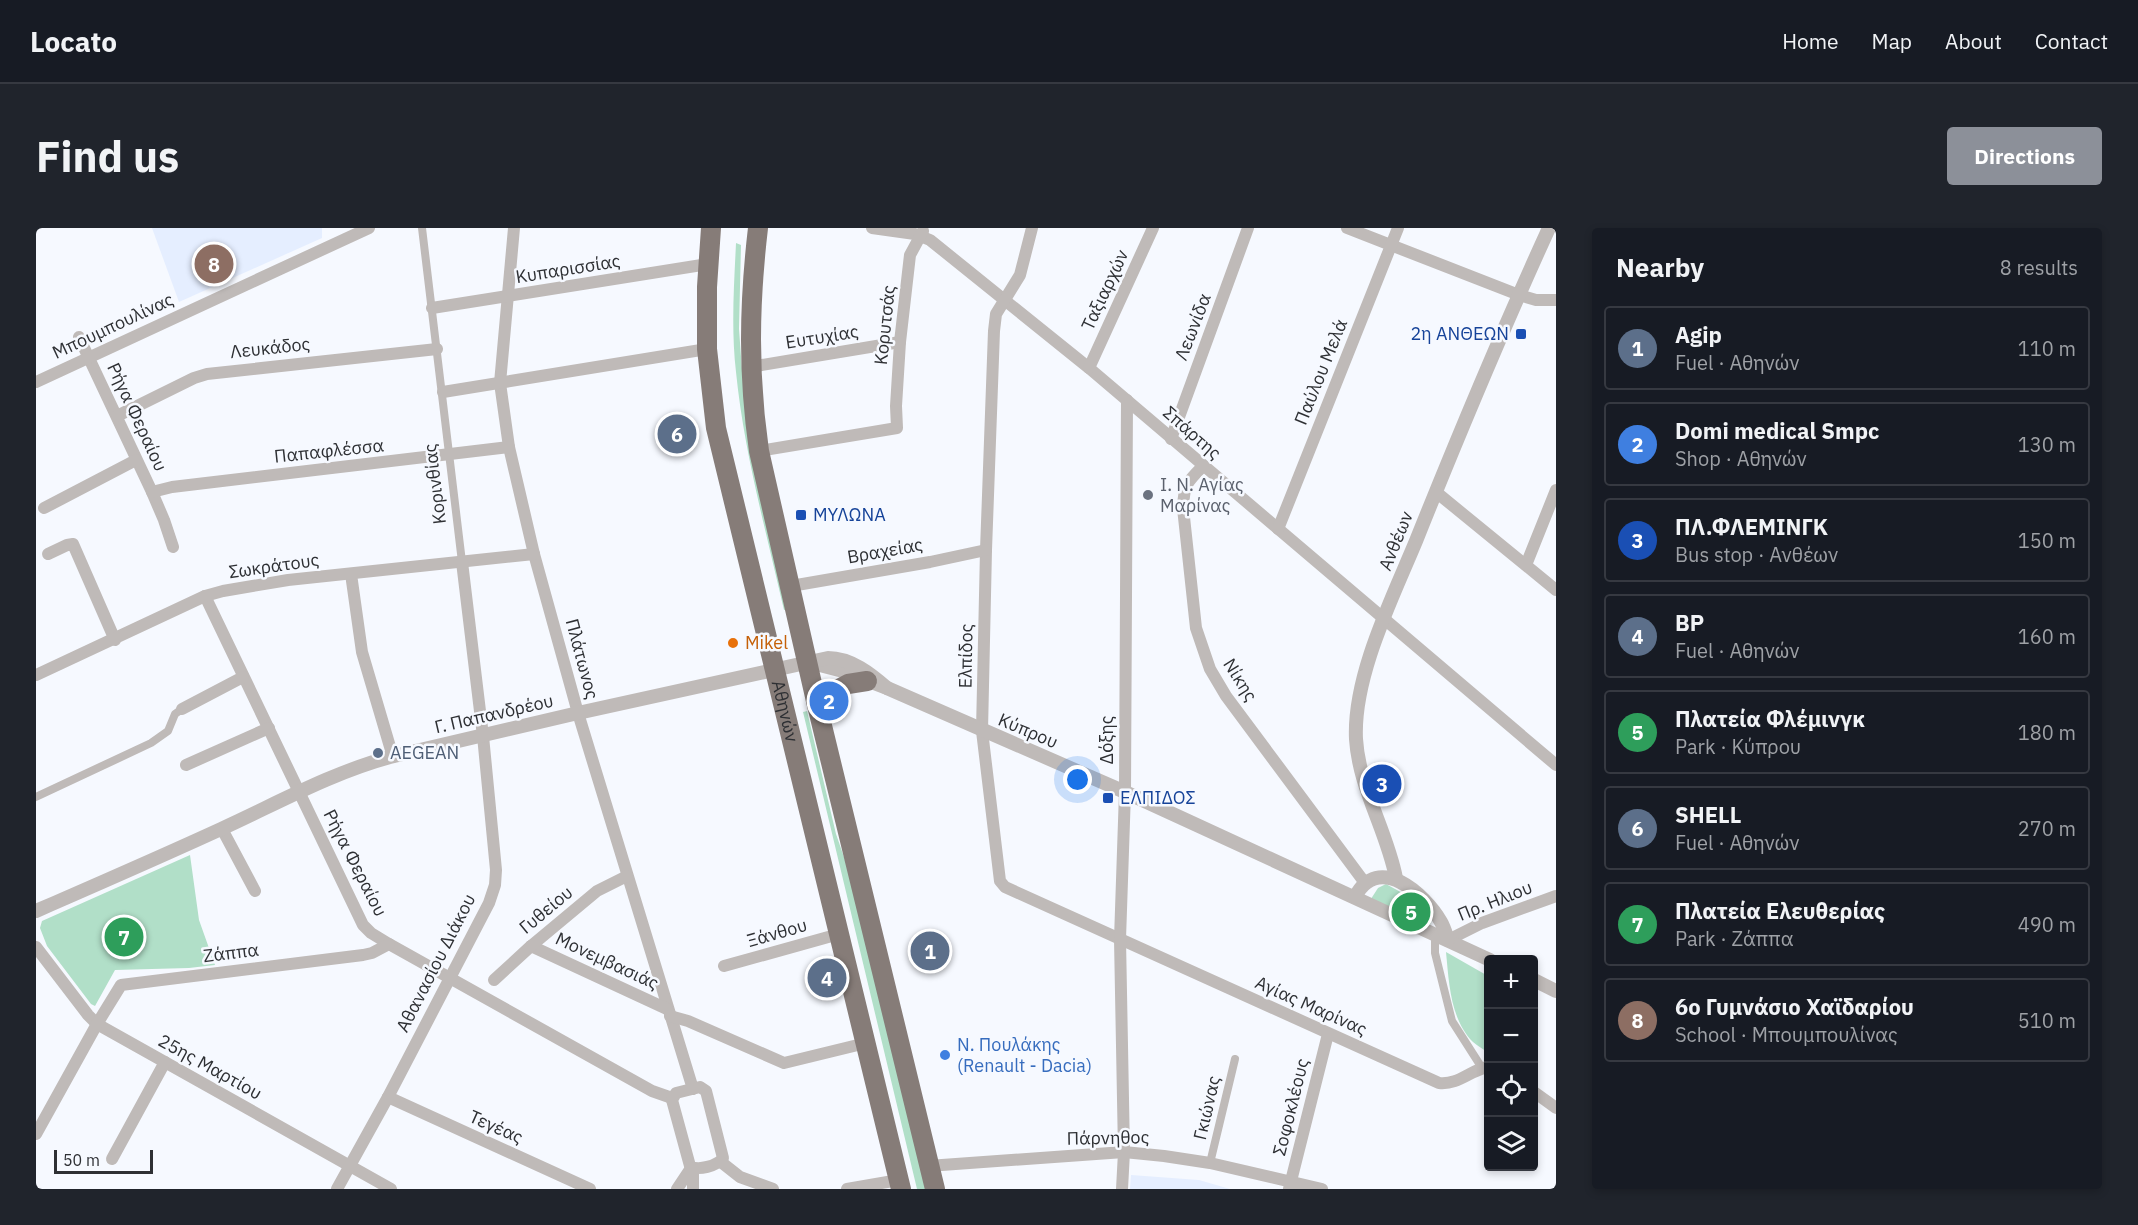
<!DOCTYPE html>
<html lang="en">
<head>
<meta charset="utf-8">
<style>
	body { margin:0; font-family:"IBM Plex Sans",sans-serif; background:#20242c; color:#f1f3f6 }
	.controls { position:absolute; right:18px; bottom:18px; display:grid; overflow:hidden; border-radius:6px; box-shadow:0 3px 9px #0003 }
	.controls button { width:54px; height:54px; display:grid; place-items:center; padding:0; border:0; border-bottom:2px solid #363941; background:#171b24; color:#f1f3f6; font:30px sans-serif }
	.scale { position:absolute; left:18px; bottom:15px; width:99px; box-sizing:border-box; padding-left:6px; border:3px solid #2e3034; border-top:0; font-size:16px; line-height:21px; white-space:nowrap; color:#2e3034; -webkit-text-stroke:4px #f6f9ff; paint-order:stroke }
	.you { position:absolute; left:1042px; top:552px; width:21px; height:21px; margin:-15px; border:4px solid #fff; border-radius:50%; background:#1a73e8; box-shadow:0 0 0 9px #1a73e833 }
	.badge { display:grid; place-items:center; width:39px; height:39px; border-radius:50%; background:#8c9099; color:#fff; font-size:20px; font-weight:700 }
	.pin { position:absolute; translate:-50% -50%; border:3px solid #fff; box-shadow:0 2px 6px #0006 }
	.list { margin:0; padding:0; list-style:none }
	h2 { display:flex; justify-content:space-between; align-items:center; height:78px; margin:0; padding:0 24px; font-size:26px }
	h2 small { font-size:20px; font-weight:400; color:#9ea1a6 }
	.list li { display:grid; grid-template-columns:39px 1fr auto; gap:18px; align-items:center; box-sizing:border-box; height:84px; margin:0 12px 12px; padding:0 12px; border:2px solid #363941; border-radius:6px }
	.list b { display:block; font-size:22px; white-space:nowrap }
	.list p { margin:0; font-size:20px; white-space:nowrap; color:#9ea1a6 }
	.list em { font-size:20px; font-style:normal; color:#9ea1a6 }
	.icon { flex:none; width:33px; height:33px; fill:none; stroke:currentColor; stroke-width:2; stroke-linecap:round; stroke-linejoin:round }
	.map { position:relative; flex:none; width:1520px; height:961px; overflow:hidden; border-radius:6px }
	header { display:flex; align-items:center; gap:36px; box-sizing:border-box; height:84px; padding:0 30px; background:#171b24; border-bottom:2px solid #363941 }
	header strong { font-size:28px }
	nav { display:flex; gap:33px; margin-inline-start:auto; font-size:21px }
	.intro { display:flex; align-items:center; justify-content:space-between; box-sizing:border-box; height:144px; padding:0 36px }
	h1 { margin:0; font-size:42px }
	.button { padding:15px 27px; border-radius:6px; background:#8c9099; color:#fff; font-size:21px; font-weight:700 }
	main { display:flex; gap:36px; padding:0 36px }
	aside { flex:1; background:#171b24; border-radius:6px; box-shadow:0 3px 9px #0003 }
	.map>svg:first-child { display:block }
</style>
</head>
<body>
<header>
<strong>Locato</strong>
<nav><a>Home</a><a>Map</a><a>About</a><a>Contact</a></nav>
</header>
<div class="intro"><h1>Find us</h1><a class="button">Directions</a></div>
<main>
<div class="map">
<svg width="1520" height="961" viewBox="0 0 1520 961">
	<rect width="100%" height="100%" fill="#f6f9ff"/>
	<g fill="#e5eeff">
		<polygon points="116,0 286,0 286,10 143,74"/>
		<polygon points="1095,947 1163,952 1194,961 1094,961"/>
	</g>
	<g fill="#b1dfc8">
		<path d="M700 15 705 17 703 101 706 142 754 381 748 382C730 303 708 224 700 144 695 101 698 58 700 15Z"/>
		<polygon points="771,483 800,606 829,690 893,961 881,961 767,484"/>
		<polygon points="154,627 163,692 179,737 153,740 79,742 59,778 55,776 11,718 4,700 6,693"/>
		<polygon points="1350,656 1388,677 1396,692 1393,699 1333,674 1342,660"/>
		<path d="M1410 724 1452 748V825C1448 821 1441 818 1437 814 1414 791 1413 754 1410 724Z"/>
	</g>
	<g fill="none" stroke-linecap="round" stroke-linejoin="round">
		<g stroke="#bfbab8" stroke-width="8">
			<polyline points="386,0 426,334"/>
			<polyline points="0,569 115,515 132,503 139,486 146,481"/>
			<polyline points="1399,706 1399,725 1416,793 1446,840"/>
			<polyline points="1174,935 1199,831"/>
		</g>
		<g stroke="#bfbab8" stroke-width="12">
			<polyline points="478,0 464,155 473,219 498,326 542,485 657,861"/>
			<polyline points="836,0 879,6 894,12 1053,140 1520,537"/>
			<path d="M996 0 984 47 960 86 958 103 950 322 946 503 964 653 969 659 1403 855C1423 857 1434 842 1452 839"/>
			<polyline points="1311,0 1483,67 1500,72 1520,72"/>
			<polyline points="396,80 672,36"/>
			<polyline points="43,109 116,264 128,292 137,319"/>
			<polyline points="714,139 864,114"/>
			<polyline points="1053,140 1117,0"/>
			<polyline points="0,154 333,0"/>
			<polyline points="407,164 671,121"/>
			<polyline points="81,188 158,150 171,146 401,121"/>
			<polyline points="1135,211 1212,0"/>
			<polyline points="723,223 861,200 860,178 864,114 874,27 887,3"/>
			<path d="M1167 238C1151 254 1148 256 1147 280L1160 400 1174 441 1190 468 1329 655"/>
			<polyline points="116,264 136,259 473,219"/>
			<polyline points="1400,264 1520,362"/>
			<polyline points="8,280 100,232"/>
			<polyline points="1242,301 1362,0"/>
			<polyline points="12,326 31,317 37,316 79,412"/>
			<polyline points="1490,337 1520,262"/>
			<polyline points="315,346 326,424 357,529"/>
			<polyline points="755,358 894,334 950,322"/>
			<polyline points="169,368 327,697 335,705 353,716 616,863 636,870"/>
			<polyline points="0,447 169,368 187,363 252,352 498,326"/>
			<polyline points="146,481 207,449"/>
			<polyline points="150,537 233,500"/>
			<polyline points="186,601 219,663"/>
			<polyline points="1412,712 1446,695 1520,668"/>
			<polyline points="495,718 631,781"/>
			<polyline points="0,719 52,787 61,796 355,961"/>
			<polyline points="688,738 803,706"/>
			<polyline points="458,752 495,718 561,663 591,648"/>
			<polyline points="634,788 652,793 748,835 830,815"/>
			<path d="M664 859 670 863 687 930C681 938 662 943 654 938L636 872 640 865Z"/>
			<polyline points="1498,864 1520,880"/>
			<polyline points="352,869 554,961"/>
			<polyline points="0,906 61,796 85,757 327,727 336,725 353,716"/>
			<polyline points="76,931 129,834"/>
			<polyline points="685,934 704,949 737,961"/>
			<polyline points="892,938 1088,924 1128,928 1174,935 1286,961"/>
			<polyline points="657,940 657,961"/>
			<polyline points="301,961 352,869 453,675 459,657 460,642 447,508 426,334"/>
			<polyline points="641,961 655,940"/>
			<polyline points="811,961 863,952"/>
			<polyline points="1086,961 1088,924 1084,711 1089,564 1091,172"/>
			<polyline points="1253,961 1292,806"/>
		</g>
		<g stroke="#bfbab8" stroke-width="14">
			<polyline points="780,436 807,443 851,460 1089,564 1454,732"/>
			<path d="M1360 650C1351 603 1323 560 1320 511 1317 448 1356 371 1380 313 1422 208 1466 103 1513 0"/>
			<path d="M1319 669C1342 624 1389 666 1405 694 1408 699 1410 706 1412 712"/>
			<path d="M0 683C62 656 124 629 185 601 240 576 295 545 354 529L542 485 792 430C815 430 835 446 851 460"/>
			<polyline points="1498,752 1520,763"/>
		</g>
		<g stroke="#867c78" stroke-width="20">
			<path id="s1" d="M675 0 671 59V121L680 200 865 961"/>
			<path d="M722 0C713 77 712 146 723 223L780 473 899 961"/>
			<polyline points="780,473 812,456 831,453"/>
		</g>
	</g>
	<g fill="#1a4fb4" stroke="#f6f9ff" stroke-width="2">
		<rect x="1479" y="100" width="12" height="12" rx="3"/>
		<rect x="759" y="281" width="12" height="12" rx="3"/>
		<rect x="1066" y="564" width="12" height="12" rx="3"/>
	</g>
	<circle fill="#6b7280" stroke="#f6f9ff" stroke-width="2" cx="1112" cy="267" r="6"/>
	<circle fill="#e8710a" stroke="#f6f9ff" stroke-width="2" cx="697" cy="415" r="6"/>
	<circle fill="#5c6f8a" stroke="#f6f9ff" stroke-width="2" cx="342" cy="525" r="6"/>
	<circle fill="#3f7fe0" stroke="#f6f9ff" stroke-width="2" cx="909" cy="827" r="6"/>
	<g text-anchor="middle" stroke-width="5" stroke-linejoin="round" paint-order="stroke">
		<g font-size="18" fill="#2e3034" stroke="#f6f9ff">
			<text transform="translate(532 41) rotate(-9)" y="6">Κυπαρισσίας</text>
			<text transform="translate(1069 62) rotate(-65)" y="6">Ταξιαρχών</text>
			<text transform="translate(849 97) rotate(-84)" y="6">Κορυτσάς</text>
			<text transform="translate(77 98) rotate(-25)" y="6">Μπουμπουλίνας</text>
			<text transform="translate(1157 99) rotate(-69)" y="6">Λεωνίδα</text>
			<text transform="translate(786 109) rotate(-9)" y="6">Ευτυχίας</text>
			<text transform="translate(234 120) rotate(-6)" y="6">Λευκάδος</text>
			<text transform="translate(1285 144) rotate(-68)" y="6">Παύλου Μελά</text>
			<text transform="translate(101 189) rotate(65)" y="6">Ρήγα Φεραίου</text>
			<text transform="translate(1156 205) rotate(41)" y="6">Σπάρτης</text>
			<text transform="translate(293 223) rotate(-6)" y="6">Παπαφλέσσα</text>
			<text transform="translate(399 256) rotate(-97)" y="6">Κορινθίας</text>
			<text transform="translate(1360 313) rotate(-68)" y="6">Ανθέων</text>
			<text transform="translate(849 323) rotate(-10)" y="6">Βραχείας</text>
			<text transform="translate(238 338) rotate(-8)" y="6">Σωκράτους</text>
			<text transform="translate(930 428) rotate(-89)" y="6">Ελπίδος</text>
			<text transform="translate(546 431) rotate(75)" y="6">Πλάτωνος</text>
			<text transform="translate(1204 452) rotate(58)" y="6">Νίκης</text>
			<text dy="6" stroke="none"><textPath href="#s1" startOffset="492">Αθηνών</textPath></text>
			<text transform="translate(458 486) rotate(-13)" y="6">Γ. Παπανδρέου</text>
			<text transform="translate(992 503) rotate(23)" y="6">Κύπρου</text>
			<text transform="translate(1071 512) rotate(-90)" y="6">Δόξης</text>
			<text transform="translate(319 635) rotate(63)" y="6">Ρήγα Φεραίου</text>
			<text transform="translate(1459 673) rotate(-22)" y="6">Πρ. Ηλιου</text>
			<text transform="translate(510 682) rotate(-40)" y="6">Γυθείου</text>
			<text transform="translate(741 705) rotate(-16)" y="6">Ξάνθου</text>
			<text transform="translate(195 725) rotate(-7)" y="6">Ζάππα</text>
			<text transform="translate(571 733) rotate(25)" y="6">Μονεμβασιάς</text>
			<text transform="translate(400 735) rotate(-63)" y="6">Αθανασίου Διάκου</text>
			<text transform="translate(1275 778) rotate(24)" y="6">Αγίας Μαρίνας</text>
			<text transform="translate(174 839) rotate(29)" y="6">25ης Μαρτίου</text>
			<text transform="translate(1255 879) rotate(-76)" y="6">Σοφοκλέους</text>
			<text transform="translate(1171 880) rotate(-77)" y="6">Γκιώνας</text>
			<text transform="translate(460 899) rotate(24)" y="6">Τεγέας</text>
			<text transform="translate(1072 910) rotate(-1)" y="6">Πάρνηθος</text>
		</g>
		<g font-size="18" fill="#164399" stroke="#f6f9ff" text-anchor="start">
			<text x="1473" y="112" text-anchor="end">2η ΑΝΘΕΩΝ</text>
			<text x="777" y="293">ΜΥΛΩΝΑ</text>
			<text x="1084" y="576">ΕΛΠΙΔΟΣ</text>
		</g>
		<g font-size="18" fill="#5b616d" stroke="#f6f9ff" text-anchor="start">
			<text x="1124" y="263">Ι. Ν. Αγίας<tspan x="1124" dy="21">Μαρίνας</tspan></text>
		</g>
		<g font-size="18" fill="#c56008" stroke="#f6f9ff" text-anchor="start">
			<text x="709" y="421">Mikel</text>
		</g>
		<g font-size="18" fill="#4e5e75" stroke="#f6f9ff" text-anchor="start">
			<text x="354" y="531">AEGEAN</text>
		</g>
		<g font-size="18" fill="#366cbe" stroke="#f6f9ff" text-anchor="start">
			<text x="921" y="823">Ν. Πουλάκης<tspan x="921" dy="21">(Renault - Dacia)</tspan></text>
		</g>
	</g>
</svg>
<div class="controls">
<button>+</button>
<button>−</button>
<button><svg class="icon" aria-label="locate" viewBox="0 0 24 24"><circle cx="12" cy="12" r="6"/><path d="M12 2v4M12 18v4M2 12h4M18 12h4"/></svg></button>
<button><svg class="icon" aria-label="layers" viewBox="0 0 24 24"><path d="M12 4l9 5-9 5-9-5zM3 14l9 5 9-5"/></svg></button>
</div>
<div class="scale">50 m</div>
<div class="you"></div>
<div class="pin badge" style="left:894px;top:723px;background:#5c6f8a">1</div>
<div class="pin badge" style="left:793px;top:473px;background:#3f7fe0">2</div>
<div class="pin badge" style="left:1346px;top:556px;background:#1a4fb4">3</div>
<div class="pin badge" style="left:791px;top:750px;background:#5c6f8a">4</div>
<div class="pin badge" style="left:1375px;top:684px;background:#2e9e5b">5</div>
<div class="pin badge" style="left:641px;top:206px;background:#5c6f8a">6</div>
<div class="pin badge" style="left:88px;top:709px;background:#2e9e5b">7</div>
<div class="pin badge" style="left:178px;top:36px;background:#8d6e63">8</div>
</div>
<aside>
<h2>Nearby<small>8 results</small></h2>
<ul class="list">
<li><span class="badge" style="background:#5c6f8a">1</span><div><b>Agip</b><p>Fuel · Αθηνών</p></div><em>110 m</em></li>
<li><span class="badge" style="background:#3f7fe0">2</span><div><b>Domi medical Smpc</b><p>Shop · Αθηνών</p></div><em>130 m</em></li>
<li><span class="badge" style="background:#1a4fb4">3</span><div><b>ΠΛ.ΦΛΕΜΙΝΓΚ</b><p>Bus stop · Ανθέων</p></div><em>150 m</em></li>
<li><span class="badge" style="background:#5c6f8a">4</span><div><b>BP</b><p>Fuel · Αθηνών</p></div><em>160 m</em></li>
<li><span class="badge" style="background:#2e9e5b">5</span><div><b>Πλατεία Φλέμινγκ</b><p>Park · Κύπρου</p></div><em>180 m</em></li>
<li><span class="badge" style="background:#5c6f8a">6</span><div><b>SHELL</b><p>Fuel · Αθηνών</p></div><em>270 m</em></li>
<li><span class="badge" style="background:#2e9e5b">7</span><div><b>Πλατεία Ελευθερίας</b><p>Park · Ζάππα</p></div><em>490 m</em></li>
<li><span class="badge" style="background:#8d6e63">8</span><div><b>6ο Γυμνάσιο Χαϊδαρίου</b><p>School · Μπουμπουλίνας</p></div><em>510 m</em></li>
</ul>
</aside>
</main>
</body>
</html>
